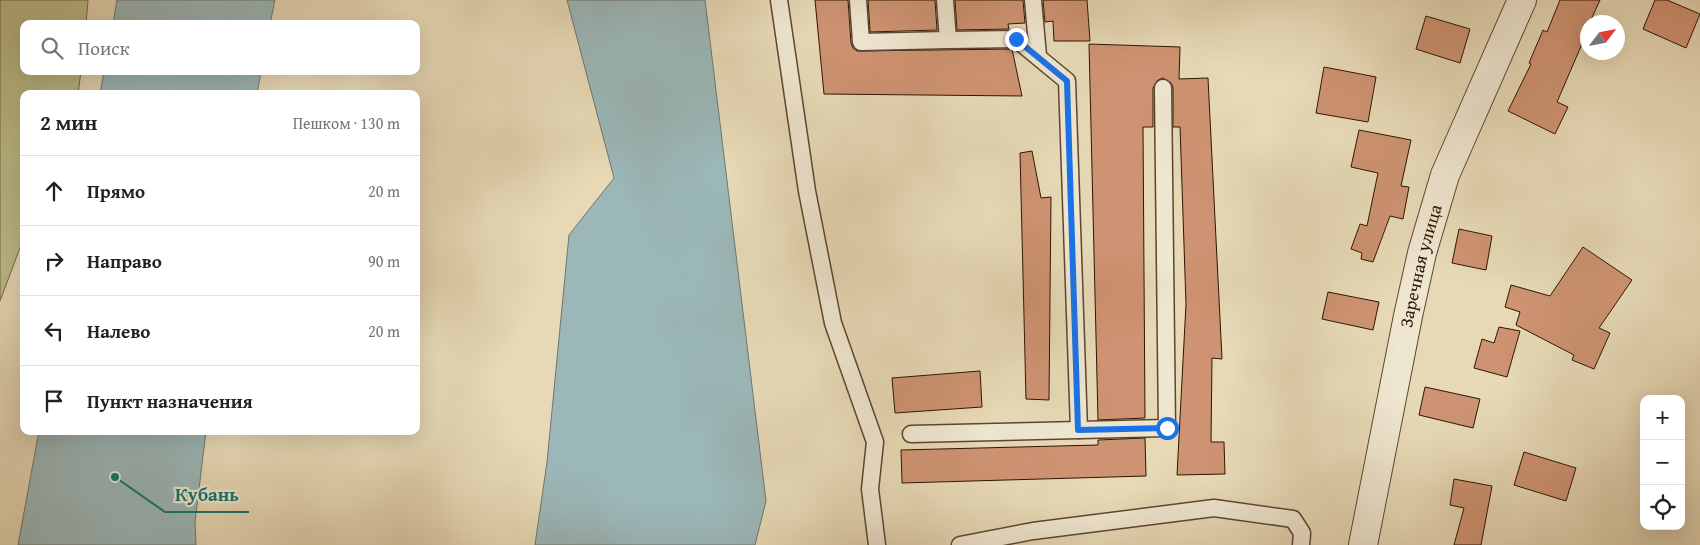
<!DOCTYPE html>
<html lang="ru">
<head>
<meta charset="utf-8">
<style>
	body { margin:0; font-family:"Gentium Book Plus",serif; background:#f2f2f2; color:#222 }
	.controls { position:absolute; right:15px; bottom:15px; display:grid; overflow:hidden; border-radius:10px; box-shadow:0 5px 20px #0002 }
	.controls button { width:45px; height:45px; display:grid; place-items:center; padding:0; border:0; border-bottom:1px solid #e0e0e0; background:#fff; color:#222; font:25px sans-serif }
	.compass { position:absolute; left:1580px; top:15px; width:45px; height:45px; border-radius:50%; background:#fff; box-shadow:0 5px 20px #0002; rotate:58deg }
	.stop { position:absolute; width:15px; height:15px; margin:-11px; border:4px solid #1a73e8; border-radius:50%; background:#fff }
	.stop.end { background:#1a73e8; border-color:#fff; box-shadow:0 1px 5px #0008 }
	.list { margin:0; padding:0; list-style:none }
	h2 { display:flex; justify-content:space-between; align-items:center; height:65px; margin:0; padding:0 20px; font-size:21px }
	h2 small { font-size:16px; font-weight:400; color:#767676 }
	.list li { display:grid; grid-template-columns:32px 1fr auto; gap:15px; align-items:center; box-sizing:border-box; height:70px; padding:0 20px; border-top:1px solid #e0e0e0 }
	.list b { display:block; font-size:19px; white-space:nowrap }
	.list em { font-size:16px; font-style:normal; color:#767676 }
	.icon { flex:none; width:28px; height:28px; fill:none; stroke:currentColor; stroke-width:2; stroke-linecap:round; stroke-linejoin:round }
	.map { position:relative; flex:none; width:1700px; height:545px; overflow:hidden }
	.search { position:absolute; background:#fff; box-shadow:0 5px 20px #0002; left:20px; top:20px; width:400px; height:55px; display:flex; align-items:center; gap:12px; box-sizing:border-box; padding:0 18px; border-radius:10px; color:#767676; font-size:19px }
	.panel { position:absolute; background:#fff; box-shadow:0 5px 20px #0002; left:20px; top:90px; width:400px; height:345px; border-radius:10px }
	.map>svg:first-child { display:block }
</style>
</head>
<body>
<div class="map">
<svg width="1700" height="545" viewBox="0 0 1700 545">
	<rect width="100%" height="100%" fill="#e7d9b6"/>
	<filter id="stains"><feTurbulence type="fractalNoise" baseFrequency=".004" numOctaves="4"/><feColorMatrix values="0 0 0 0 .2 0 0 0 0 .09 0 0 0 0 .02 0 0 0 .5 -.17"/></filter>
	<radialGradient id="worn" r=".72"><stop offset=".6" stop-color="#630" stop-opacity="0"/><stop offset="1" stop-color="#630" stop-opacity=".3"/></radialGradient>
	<polygon fill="#bcbd89" stroke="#756946" points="0,0 88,0 86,24 24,24 24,71 81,71 78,94 24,94 24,237 0,301"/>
	<g fill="#9bb7b8" stroke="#6f7670">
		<polygon points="117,0 275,0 270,24 113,24"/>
		<polygon points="567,0 705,0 766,501 755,545 535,545 547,462 569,235 614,178"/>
		<polygon points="104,71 261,71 257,94 100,94"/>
		<polygon points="39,431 206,431 195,522 196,545 18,545"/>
	</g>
	<g fill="#ce9372" stroke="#2e1503">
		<polygon points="815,0 848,0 851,43 853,48 857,51 1012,49 1022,96 824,94"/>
		<polygon points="868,0 935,0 937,30 870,32"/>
		<polygon points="955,0 1023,0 1025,23 1008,24 1009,29 957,30"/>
		<polygon points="1043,0 1087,0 1090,41 1054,41 1053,21 1045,22"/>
		<polygon points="1560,0 1600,0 1590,22 1588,22 1588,30 1557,102 1568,107 1555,134 1508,111 1531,64 1529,63 1543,30 1547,32"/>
		<polygon points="1655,0 1667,0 1700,14 1686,48 1643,29"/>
		<polygon points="1426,16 1470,29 1460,63 1416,49"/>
		<polygon points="1089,44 1180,47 1179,79 1208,78 1222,359 1212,358 1211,442 1224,442 1225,474 1177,475 1186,304 1180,127 1173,127 1173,87 1171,83 1163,78 1158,80 1153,88 1153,127 1143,127 1145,418 1098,420"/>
		<polygon points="1324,67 1376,77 1368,122 1316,113"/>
		<polygon points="1359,130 1411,140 1401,186 1409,187 1403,219 1390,216 1373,262 1361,259 1362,253 1351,249 1360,224 1367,226 1378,173 1351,167"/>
		<polygon points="1032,151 1041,198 1051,197 1049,400 1026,399 1020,153"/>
		<polygon points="1459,229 1492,236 1486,270 1452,263"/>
		<polygon points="1583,247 1632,280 1599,328 1610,333 1594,369 1572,360 1574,355 1516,325 1520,312 1505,307 1511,285 1550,296"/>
		<polygon points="1328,292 1379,302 1373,330 1322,319"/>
		<polygon points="1499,327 1520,331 1507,377 1474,368 1482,339 1494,343"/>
		<polygon points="980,371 982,407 895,413 892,378"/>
		<polygon points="1425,387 1480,399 1473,428 1419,415"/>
		<polygon points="1145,438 1146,476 902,483 901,450 1098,445 1098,440"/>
		<polygon points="1524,452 1576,468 1566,501 1514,485"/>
		<polygon points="1454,479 1492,486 1481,545 1454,545 1464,508 1450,505"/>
	</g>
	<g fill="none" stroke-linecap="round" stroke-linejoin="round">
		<g stroke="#5c4630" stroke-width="19">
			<g id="service">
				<polyline points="779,0 807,191 833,323 875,442 870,489 877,545"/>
				<polyline points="858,0 861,42 948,40"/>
				<polyline points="945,0 948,40 1016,39 1067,81 1079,430 1167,428 1163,88"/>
				<polyline points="1033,0 1038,56"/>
				<polyline points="911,434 1079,430"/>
				<polyline points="960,545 1033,531 1214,508 1293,519 1302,533 1301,545"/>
			</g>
		</g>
		<g stroke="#5c4630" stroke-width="30">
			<g id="minor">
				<path id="s1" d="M1363 545 1408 316 1422 253 1445 175 1522 0"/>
			</g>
		</g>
		<use href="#service" stroke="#efe6d0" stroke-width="16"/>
		<use href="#minor" stroke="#efe6d0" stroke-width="28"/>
	</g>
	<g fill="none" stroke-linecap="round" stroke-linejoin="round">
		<polyline stroke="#1a73e8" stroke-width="6" points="1016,39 1067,81 1078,430 1167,428"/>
	</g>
	<g text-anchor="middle" stroke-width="4.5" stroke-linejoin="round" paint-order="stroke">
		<g font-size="18" fill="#2e1503" stroke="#efe6d0">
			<text dy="6" stroke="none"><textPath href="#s1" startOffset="285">Заречная улица</textPath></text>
		</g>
	</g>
	<path fill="none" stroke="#0f766e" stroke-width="2" d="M115 477L165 512H249"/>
	<circle fill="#0f766e" stroke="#efe6d0" stroke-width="2" cx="115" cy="477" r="5"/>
	<g font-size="19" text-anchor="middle" font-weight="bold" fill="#0f766e" stroke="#efe6d0" stroke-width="4.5" stroke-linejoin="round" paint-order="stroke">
		<text x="207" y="501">Кубань</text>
	</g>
	<rect width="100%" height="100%" filter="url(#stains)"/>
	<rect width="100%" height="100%" fill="url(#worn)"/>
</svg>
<div class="controls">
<button>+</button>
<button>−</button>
<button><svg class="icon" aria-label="locate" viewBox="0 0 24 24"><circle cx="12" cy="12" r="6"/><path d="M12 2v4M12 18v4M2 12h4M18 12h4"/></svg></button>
</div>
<svg class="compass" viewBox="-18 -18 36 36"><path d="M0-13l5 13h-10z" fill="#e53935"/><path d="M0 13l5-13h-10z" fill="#767676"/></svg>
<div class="stop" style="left:1167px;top:428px"></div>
<div class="stop end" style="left:1016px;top:39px"></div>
<div class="search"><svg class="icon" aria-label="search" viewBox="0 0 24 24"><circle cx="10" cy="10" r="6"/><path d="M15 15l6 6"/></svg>Поиск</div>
<section class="panel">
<h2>2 мин<small>Пешком · 130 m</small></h2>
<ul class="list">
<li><svg class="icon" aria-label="ahead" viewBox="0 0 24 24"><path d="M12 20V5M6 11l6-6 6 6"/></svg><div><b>Прямо</b></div><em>20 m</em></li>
<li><svg class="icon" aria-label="right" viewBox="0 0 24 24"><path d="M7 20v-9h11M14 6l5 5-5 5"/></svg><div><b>Направо</b></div><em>90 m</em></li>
<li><svg class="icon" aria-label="left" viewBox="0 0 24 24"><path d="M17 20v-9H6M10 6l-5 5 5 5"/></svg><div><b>Налево</b></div><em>20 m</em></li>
<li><svg class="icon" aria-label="arrive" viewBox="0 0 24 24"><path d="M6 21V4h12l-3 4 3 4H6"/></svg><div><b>Пункт назначения</b></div></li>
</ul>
</section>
</div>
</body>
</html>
